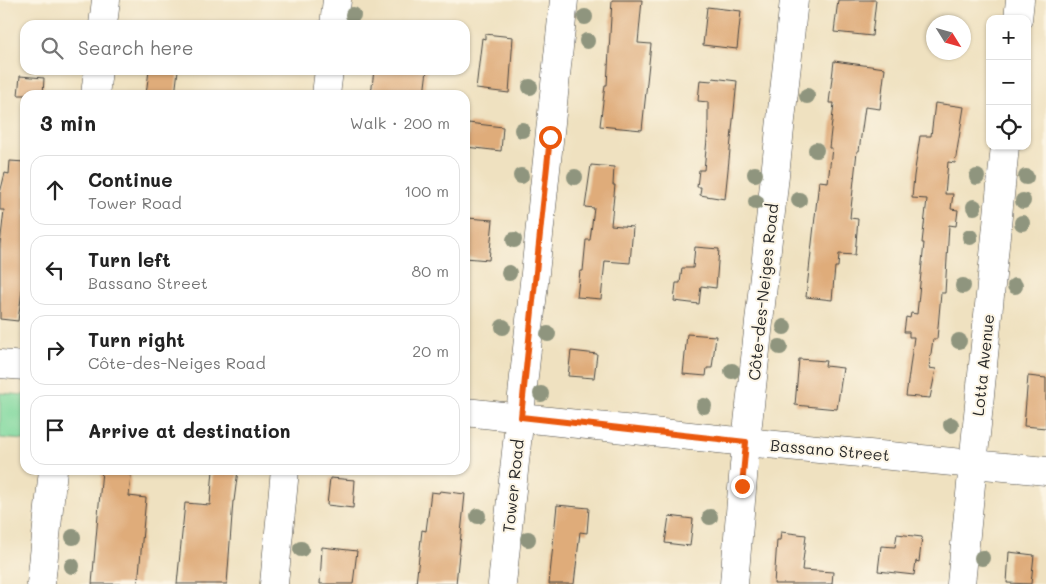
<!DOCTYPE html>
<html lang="en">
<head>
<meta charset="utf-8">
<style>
	body { margin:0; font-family:Mali,sans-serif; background:#f6f6f6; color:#222 }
	.controls { position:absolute; right:15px; top:15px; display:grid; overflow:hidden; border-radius:10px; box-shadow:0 1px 4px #0004 }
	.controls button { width:45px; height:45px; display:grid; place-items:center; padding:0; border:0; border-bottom:1px solid #e0e0e0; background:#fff; color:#222; font:25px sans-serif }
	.compass { position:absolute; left:926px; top:15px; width:45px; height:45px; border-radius:50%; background:#fff; box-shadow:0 1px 4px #0004; rotate:127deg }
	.stop { position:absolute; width:15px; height:15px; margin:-11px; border:4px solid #ea580c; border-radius:50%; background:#fff }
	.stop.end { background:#ea580c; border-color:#fff; box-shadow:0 1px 5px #0008 }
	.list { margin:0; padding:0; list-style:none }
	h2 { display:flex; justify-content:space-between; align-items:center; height:65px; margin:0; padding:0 20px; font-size:21px }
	h2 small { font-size:16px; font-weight:400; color:#767676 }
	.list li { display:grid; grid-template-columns:32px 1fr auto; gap:15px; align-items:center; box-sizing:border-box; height:70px; margin:0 10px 10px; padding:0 10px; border:1px solid #e0e0e0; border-radius:15px }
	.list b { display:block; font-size:19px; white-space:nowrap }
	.list p { margin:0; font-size:16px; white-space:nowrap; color:#767676 }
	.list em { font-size:16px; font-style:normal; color:#767676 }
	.icon { flex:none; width:28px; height:28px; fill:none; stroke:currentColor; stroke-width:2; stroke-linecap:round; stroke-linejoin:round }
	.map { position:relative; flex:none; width:1046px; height:584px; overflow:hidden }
	.search { position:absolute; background:#fff; box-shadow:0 1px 4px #0004; left:20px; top:20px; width:450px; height:55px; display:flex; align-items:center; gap:12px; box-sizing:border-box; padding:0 18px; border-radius:15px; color:#767676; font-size:19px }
	.panel { position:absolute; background:#fff; box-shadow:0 1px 4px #0004; left:20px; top:90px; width:450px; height:385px; border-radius:15px }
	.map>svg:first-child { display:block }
</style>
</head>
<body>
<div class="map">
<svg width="1046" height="584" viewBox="0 0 1046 584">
	<rect width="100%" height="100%" fill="#fcf5e5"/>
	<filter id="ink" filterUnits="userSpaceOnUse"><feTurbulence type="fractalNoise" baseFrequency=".02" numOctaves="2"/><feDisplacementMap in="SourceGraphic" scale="10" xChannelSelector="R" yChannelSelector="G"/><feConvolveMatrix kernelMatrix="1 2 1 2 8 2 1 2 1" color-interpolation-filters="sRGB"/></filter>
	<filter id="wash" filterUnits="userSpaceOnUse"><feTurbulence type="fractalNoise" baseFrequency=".0096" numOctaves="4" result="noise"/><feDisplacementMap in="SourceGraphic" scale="20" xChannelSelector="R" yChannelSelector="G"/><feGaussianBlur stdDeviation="1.12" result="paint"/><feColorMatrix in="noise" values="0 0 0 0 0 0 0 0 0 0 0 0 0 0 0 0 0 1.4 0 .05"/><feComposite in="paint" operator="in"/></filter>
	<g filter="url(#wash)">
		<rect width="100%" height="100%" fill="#efe1c0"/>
		<polygon fill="#7fd89e" stroke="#558264" points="0,393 25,395 25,440 0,438"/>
		<g id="blocks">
			<g fill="#dfac7a">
				<polygon points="612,0 642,0 638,43 651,44 642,130 600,126 605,85 607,85"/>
				<polygon points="838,0 876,0 872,36 834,32"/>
				<polygon points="707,7 741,11 737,49 703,45"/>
				<polygon points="485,34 513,37 509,93 476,89 482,38 485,39"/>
				<polygon points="834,61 885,68 880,109 865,107 859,151 857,151 850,218 858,219 855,255 839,254 838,267 835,267 832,300 806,297 819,181 828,182 832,148 829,148 834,103 829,103"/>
				<polygon points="149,70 178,70 175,95 146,95"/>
				<polygon points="374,70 427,70 424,95 371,95"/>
				<polygon points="20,76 44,78 43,95 18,95"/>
				<polygon points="713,78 737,81 725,199 700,195 701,187 697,187 699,170 704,170 708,129 708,102 698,101 700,80 712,81"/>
				<polygon points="935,103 964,107 955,163 948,162 945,194 953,194 951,209 958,210 956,226 949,225 945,293 941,293 937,339 933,339 929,368 936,369 930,398 906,396 914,337 909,337 909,332 904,332 906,317 910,318 911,313 917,314 924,243 922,243 927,199 912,198 914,176 920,136 931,136"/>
				<polygon points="468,123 503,127 501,151 466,147"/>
				<polygon points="10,161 25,162 25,268 18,321 0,319 0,245 4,210 0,210 0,193 5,173 9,174"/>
				<polygon points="591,165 614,167 613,185 615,185 611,225 633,227 630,263 605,261 601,299 577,297 580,271 583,271 586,240 590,240 594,208 585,207"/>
				<polygon points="467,218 493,220 489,260 465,258"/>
				<polygon points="695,247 719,249 716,288 701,286 699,304 674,301 676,283 680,283 682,268 693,268"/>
				<polygon points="687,334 716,336 712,368 707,368 706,376 683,374"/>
				<polygon points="571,351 597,354 594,378 568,376"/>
				<polygon points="799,359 826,361 825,366 843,368 837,409 795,405"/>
				<polygon points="1028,376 1046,378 1046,428 1024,426"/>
				<polygon points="102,470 125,470 124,474 131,475 129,496 146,498 138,584 92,584"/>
				<polygon points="213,470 238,470 234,501 233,501 227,584 177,584 185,503 210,505"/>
				<polygon points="330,478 355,480 353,508 327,505"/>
				<polygon points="440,491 465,494 456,584 416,584 422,530 426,531 431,492 439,493"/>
				<polygon points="557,505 589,508 587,533 580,532 574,584 549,584"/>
				<polygon points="669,516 693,519 690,546 665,543"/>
				<polygon points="781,532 806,535 802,570 833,572 832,584 774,584 777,540 780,540"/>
				<polygon points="897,534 922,537 919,562 916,561 914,575 878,571 881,546 895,547"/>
				<polygon points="322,547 357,551 353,584 320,584"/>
				<polygon points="1009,552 1034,555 1031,584 1007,583"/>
			</g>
		</g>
	</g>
	<g filter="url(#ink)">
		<use href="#blocks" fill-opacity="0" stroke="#484641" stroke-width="1"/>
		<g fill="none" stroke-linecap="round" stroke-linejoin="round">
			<g stroke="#484641" stroke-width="29">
				<g id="minor">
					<polyline points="1018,19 1020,0"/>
					<polyline points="103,25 106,0"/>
					<polyline points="334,25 337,0"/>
					<polyline points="95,95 98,70"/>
					<polyline points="326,95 329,70"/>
					<polyline points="0,364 25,366"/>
					<polyline points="465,412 746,442 1046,471"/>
					<polyline points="41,584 53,470"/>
					<polyline points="274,584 285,470"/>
					<polyline points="502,584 564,0"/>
					<polyline points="734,584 746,442 794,0"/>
					<polyline points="961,584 1005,146"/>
				</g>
			</g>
			<use href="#minor" stroke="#fff" stroke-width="28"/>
		</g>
		<g fill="#8f957e">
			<circle cx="353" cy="15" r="8"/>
			<circle cx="585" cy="17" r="8"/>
			<circle cx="587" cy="41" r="8"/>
			<circle cx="530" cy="87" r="8"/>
			<circle cx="807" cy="96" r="8"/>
			<circle cx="522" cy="130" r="8"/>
			<circle cx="816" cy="150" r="8"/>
			<circle cx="755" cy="174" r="8"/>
			<circle cx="521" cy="176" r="8"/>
			<circle cx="575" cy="177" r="8"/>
			<circle cx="977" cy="177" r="8"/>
			<circle cx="1026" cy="177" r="8"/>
			<circle cx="799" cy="200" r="8"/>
			<circle cx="1023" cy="201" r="8"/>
			<circle cx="756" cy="202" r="8"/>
			<circle cx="974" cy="207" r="8"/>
			<circle cx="1022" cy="223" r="8"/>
			<circle cx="970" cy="237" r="8"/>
			<circle cx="514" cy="240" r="8"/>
			<circle cx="509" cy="273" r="8"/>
			<circle cx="963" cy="286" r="8"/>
			<circle cx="1015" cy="286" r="8"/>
			<circle cx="503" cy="327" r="8"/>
			<circle cx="784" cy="327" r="8"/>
			<circle cx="548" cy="334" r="8"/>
			<circle cx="959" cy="341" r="8"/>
			<circle cx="780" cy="347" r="8"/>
			<circle cx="732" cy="371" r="8"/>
			<circle cx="541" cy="394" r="8"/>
			<circle cx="704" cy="406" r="8"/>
			<circle cx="951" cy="425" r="8"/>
			<circle cx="478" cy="516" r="8"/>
			<circle cx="710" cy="517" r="8"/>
			<circle cx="73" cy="537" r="8"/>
			<circle cx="528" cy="539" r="8"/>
			<circle cx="301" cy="549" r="8"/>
			<circle cx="982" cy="558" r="8"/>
			<circle cx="72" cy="566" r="8"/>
		</g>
	</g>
	<g fill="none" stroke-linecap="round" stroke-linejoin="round" filter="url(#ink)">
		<polyline stroke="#ea580c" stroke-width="6" points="550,137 521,417 746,442 742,486"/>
	</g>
	<g text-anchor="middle" stroke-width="4" stroke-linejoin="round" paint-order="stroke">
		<g font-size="16" fill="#2b2b2b" stroke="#fcf5e5">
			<text transform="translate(763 292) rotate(-84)" y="6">Côte-des-Neiges Road</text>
			<text transform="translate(983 365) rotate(-84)" y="6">Lotta Avenue</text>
			<text transform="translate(830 450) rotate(5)" y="6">Bassano Street</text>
			<text transform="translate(513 486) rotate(-84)" y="6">Tower Road</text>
		</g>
	</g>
</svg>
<div class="controls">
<button>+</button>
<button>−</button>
<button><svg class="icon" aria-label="locate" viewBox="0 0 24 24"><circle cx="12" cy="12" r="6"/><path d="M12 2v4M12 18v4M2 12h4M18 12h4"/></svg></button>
</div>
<svg class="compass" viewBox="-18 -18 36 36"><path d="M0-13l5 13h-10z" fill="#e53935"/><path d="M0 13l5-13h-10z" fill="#767676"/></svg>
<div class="stop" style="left:550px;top:137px"></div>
<div class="stop end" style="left:742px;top:486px"></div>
<div class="search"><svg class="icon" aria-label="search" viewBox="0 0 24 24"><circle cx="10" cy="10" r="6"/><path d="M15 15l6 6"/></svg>Search here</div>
<section class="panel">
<h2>3 min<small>Walk · 200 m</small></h2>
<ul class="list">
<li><svg class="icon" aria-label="ahead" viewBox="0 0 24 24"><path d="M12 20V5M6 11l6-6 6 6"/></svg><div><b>Continue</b><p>Tower Road</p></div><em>100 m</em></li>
<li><svg class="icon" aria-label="left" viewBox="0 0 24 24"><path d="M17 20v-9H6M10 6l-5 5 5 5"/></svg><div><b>Turn left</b><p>Bassano Street</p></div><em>80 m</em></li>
<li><svg class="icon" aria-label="right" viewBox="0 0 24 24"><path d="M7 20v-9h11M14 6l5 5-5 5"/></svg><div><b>Turn right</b><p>Côte-des-Neiges Road</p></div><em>20 m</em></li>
<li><svg class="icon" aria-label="arrive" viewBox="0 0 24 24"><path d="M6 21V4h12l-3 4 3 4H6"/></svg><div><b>Arrive at destination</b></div></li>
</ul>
</section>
</div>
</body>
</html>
